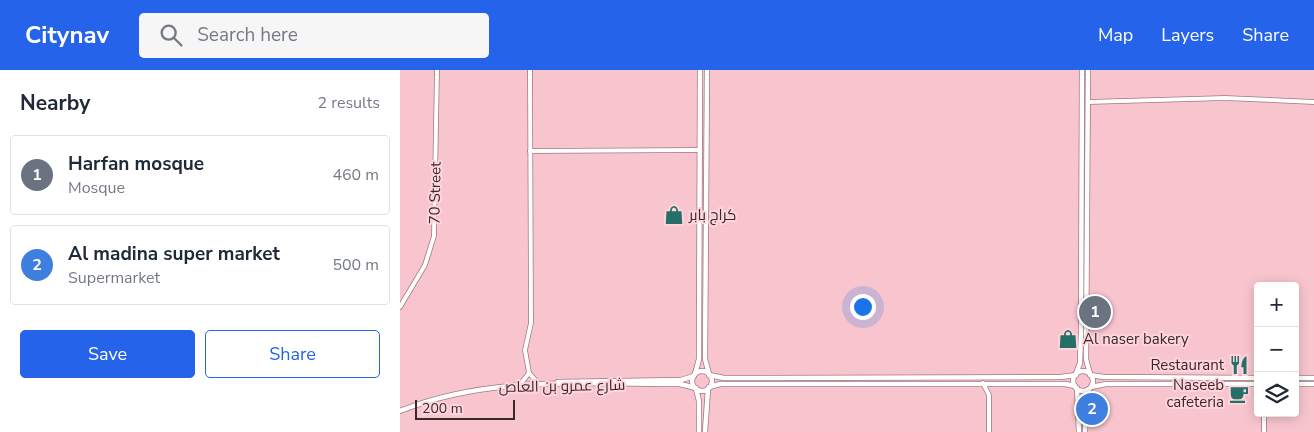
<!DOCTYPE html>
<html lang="en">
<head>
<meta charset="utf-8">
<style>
	body { margin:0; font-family:"Nunito Sans",Cairo,sans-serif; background:#f6f6f7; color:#1f2937 }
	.controls { position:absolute; right:15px; bottom:15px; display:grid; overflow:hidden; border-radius:5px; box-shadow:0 2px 12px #0003 }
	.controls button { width:45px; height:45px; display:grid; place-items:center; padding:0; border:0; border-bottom:1px solid #e0e1e3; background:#fff; color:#1f2937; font:25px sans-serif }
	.scale { position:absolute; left:15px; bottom:12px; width:100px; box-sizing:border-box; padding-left:5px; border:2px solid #3a272a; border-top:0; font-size:14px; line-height:18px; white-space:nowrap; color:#3a272a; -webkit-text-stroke:4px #ffd5dd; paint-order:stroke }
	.you { position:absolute; left:462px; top:236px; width:18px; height:18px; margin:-12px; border:4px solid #fff; border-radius:50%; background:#1a73e8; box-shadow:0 0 0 8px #1a73e833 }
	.badge { display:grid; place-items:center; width:32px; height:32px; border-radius:50%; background:#2563eb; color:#fff; font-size:16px; font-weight:700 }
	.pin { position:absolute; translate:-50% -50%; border:2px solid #fff; box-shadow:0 1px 5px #0006 }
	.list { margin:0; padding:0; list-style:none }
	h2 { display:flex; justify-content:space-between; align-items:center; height:65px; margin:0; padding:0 20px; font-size:21px }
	h2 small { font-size:16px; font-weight:400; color:#747a83 }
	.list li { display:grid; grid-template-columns:32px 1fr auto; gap:15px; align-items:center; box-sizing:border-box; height:80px; margin:0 10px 10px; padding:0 10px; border:1px solid #e0e1e3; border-radius:5px }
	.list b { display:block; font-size:19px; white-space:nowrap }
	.list p { margin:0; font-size:16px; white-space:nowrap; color:#747a83 }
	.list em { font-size:16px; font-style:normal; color:#747a83 }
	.actions { display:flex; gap:10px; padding:15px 20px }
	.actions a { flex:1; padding:11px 0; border:1px solid #2563eb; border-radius:5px; text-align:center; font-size:18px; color:#2563eb }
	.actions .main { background:#2563eb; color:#fff }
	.icon { flex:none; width:28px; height:28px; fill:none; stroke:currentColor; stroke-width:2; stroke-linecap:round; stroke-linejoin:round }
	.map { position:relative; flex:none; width:914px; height:362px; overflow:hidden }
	header { display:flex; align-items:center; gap:30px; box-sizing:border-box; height:70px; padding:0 25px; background:#2563eb; color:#fff }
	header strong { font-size:24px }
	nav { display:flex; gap:28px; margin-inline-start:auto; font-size:18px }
	.search { width:350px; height:45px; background:#f6f6f7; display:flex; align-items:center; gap:12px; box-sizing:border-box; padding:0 18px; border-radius:5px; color:#747a83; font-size:19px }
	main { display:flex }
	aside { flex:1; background:#fff }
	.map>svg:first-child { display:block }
</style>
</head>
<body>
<header>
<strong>Citynav</strong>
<div class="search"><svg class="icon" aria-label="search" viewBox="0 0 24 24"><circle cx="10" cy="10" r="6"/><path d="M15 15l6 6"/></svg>Search here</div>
<nav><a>Map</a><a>Layers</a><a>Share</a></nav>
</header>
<main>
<aside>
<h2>Nearby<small>2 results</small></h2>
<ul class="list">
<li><span class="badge" style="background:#6b7280">1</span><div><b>Harfan mosque</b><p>Mosque</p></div><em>460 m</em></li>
<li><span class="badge" style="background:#3f7fe0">2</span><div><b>Al madina super market</b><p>Supermarket</p></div><em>500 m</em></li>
</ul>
<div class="actions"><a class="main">Save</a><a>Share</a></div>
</aside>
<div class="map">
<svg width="914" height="362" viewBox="0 0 914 362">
	<rect width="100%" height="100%" fill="#f8c5ce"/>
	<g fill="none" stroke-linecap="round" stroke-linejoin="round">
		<g stroke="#a4767f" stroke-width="5.5">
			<g id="minor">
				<polyline points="688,32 825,28 914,32"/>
				<polyline points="130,81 299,80"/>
				<polyline points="0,237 25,195 34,166 37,0"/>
				<polyline points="129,303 137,312"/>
				<polyline points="122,312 129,303 125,280 131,253 130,0"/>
				<polyline points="583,313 589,325 589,362"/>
				<polyline points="864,343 864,362"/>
			</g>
		</g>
		<g stroke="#a4767f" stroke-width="6">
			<g id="major">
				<polyline points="307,0 305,289 309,304"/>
				<polyline points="688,0 686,289 690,304"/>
				<circle cx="683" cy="311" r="10"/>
				<circle cx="302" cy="311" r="10"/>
				<polyline points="295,304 299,289 300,0"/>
				<polyline points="676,304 680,293 681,262 682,0"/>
				<polyline points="309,305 324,308 661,307 676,305"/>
				<polyline points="690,305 704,307 858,308"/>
				<polyline points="895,308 914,308"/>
				<polyline points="158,312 281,310 294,306"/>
				<polyline points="895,314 914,314"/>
				<polyline points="309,317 320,314 665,314 675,316"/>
				<polyline points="691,317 706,314 858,314"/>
				<polyline points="677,318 679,362"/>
				<polyline points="296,319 299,331 299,362"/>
				<path d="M0 341C89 305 186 314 280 314L296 318"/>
				<polyline points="305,362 308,319"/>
				<polyline points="685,362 686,335 689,319"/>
			</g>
		</g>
		<use href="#minor" stroke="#fff" stroke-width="4"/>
		<use href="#major" stroke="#fff" stroke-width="4.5"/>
	</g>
	<defs>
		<g id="shop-bare" transform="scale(1.5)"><path d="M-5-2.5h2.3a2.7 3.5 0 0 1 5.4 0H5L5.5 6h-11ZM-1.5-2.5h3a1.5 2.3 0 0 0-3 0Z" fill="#266f68" stroke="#ffd5dd" stroke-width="2.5" paint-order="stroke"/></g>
		<g id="restaurant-bare" transform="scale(1.5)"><path d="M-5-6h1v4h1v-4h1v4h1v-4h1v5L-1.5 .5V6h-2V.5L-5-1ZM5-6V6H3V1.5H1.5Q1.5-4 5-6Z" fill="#266f68" stroke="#ffd5dd" stroke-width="2.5" paint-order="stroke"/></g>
		<g id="cafe-bare" transform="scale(1.5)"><path d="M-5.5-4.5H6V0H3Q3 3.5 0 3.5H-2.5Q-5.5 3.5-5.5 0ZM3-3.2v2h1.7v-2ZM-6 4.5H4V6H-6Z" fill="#266f68" stroke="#ffd5dd" stroke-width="2.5" paint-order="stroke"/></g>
	</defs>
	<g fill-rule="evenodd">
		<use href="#shop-bare" x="274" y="145"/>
		<use href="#shop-bare" x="668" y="269"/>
		<use href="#restaurant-bare" x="839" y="295"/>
		<use href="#cafe-bare" x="839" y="324"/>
	</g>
	<g text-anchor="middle" stroke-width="4" stroke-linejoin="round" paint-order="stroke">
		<g font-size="15" fill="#3a272a" stroke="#ffd5dd">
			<text transform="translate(35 123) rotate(-89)" y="5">70 Street</text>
			<text transform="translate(162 316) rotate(-1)" y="5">شارع عمرو بن العاص</text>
		</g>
		<g font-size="15" fill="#3a272a" stroke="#ffd5dd" text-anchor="start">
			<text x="289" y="150">كراج بابر</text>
			<text x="683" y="274">Al naser bakery</text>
			<text x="824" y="300" text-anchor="end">Restaurant</text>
			<text x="824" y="320" text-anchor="end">Naseeb<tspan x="824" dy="17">cafeteria</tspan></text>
		</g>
	</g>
</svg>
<div class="controls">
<button>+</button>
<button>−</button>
<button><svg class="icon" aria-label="layers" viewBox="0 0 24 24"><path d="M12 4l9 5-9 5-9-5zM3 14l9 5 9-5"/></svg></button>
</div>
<div class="scale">200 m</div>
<div class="you"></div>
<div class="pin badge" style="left:695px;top:242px;background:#6b7280">1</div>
<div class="pin badge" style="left:692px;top:339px;background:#3f7fe0">2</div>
</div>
</main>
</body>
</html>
